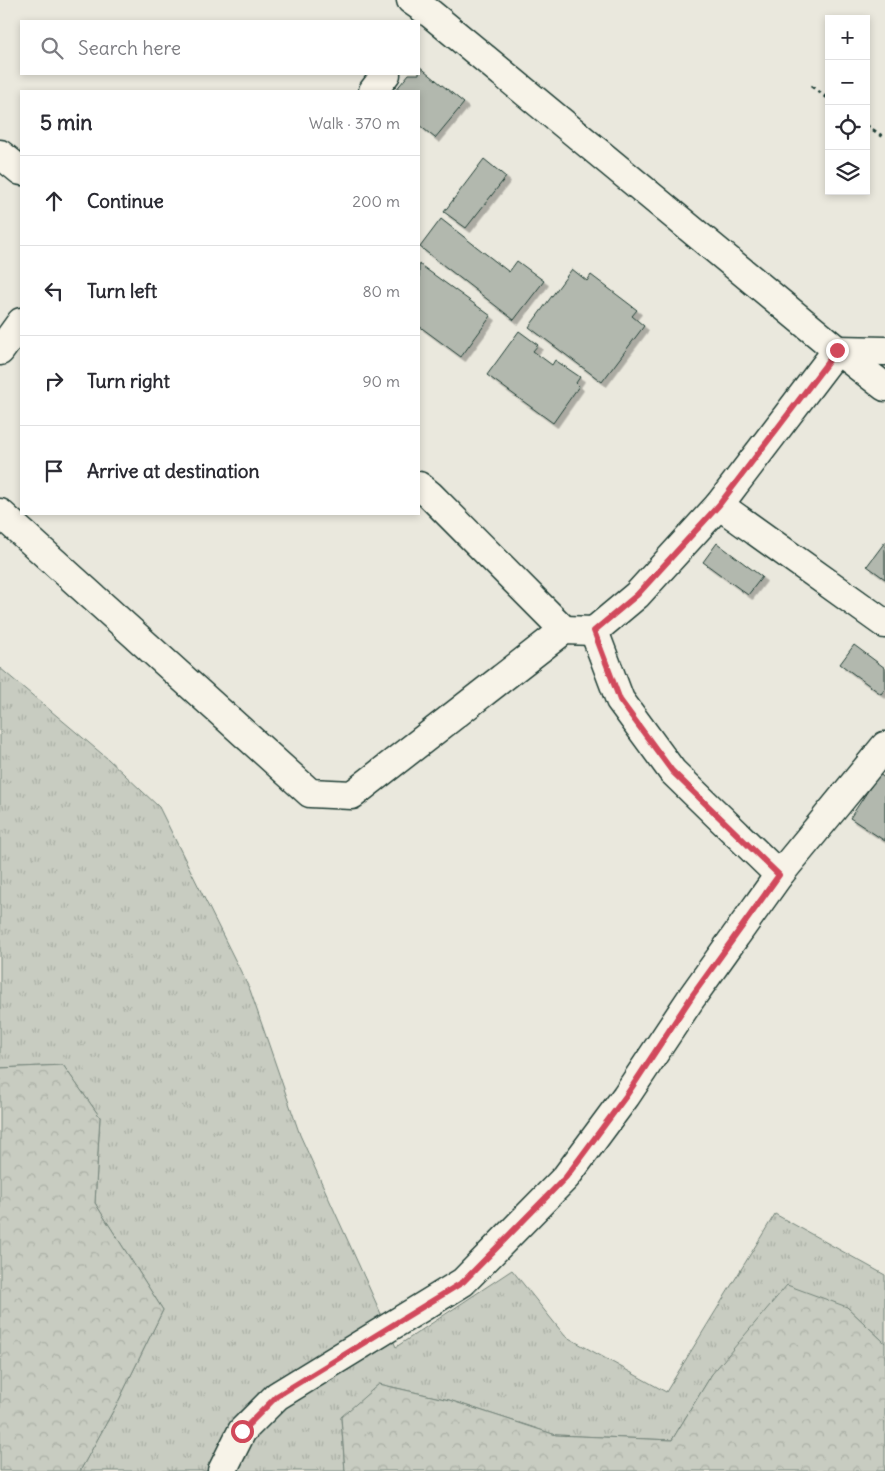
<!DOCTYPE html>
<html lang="en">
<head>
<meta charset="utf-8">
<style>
	body { margin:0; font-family:Delius,sans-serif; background:#f2f2f3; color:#2b2b33 }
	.controls { position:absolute; right:15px; top:15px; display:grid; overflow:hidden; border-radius:0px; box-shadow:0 2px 8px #0003 }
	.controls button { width:45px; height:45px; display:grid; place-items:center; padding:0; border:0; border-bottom:1px solid #e1e1e2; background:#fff; color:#2b2b33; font:25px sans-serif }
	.stop { position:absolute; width:15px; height:15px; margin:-11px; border:4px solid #d1495b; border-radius:50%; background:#fff }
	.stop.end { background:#d1495b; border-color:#fff; box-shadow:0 1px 5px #0008 }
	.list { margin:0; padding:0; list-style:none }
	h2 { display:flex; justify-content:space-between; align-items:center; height:65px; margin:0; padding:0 20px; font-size:21px }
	h2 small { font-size:16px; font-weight:400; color:#7c7c81 }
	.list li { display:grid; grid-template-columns:32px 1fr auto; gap:15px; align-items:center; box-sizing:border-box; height:90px; padding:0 20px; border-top:1px solid #e1e1e2 }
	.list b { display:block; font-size:19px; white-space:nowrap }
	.list em { font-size:16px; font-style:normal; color:#7c7c81 }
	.icon { flex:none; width:28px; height:28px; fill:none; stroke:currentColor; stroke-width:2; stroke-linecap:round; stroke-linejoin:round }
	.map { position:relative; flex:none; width:885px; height:1471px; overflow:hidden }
	.search { position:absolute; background:#fff; box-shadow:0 2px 8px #0003; left:20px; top:20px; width:400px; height:55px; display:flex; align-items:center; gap:12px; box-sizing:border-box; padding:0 18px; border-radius:0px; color:#7c7c81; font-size:19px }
	.panel { position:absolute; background:#fff; box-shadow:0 2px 8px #0003; left:20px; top:90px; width:400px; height:425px; border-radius:0px }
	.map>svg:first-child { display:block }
</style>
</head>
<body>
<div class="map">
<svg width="885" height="1471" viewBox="0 0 885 1471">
	<defs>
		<pattern id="grass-tufts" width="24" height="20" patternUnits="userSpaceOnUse" patternTransform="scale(1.25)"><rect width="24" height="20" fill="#c8ccc1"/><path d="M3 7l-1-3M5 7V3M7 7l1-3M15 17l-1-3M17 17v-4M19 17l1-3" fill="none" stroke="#abb0a6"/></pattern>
		<pattern id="forest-crowns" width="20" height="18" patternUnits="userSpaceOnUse" patternTransform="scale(1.25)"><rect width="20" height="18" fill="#c8ccc1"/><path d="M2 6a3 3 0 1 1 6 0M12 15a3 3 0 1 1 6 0" fill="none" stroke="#abb0a6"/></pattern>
		<filter id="shadow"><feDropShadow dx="4.5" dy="4.5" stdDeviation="0" flood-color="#0004"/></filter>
	</defs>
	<rect width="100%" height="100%" fill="#eae8dd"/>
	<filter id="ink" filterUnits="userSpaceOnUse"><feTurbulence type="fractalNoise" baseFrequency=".02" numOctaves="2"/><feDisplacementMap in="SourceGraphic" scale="10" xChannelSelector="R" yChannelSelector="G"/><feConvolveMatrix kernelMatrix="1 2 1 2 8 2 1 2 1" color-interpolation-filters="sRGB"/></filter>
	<g filter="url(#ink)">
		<polygon fill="url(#grass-tufts)" stroke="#74847a" points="0,668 108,759 159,807 250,990 300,1135 396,1347 512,1270 565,1336 666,1392 775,1214 885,1275 885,1343 847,1307 712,1374 672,1440 556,1435 449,1400 379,1384 341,1418 345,1471 80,1471 118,1402 163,1310 95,1203 100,1117 63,1065 0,1068"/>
		<g fill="url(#forest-crowns)" stroke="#74847a">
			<polygon points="63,1065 100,1117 95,1203 163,1310 118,1402 80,1471 0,1471 0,1068"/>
			<polygon points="787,1285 847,1307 885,1343 885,1471 345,1471 341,1417 379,1384 449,1400 556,1435 672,1440 712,1374"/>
		</g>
		<g fill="#b2b8ae" stroke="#1f3d34" filter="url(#shadow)">
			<polygon points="419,66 464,103 435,138 419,125 419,91 395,91 409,74 419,74"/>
			<polygon points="484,159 506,177 466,228 444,212"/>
			<polygon points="441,219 509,272 517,261 544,281 514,320 420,247"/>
			<polygon points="419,264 491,316 461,357 419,326"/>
			<polygon points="572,269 587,281 591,275 637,310 632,316 644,326 602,382 529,327"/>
			<polygon points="519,331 538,345 533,351 552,365 555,360 580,377 576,383 579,386 553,423 487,375"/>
			<polygon points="885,542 885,579 867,566"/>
			<polygon points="717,543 762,577 748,595 703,562"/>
			<polygon points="854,645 885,668 885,689 881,694 840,664"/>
			<polygon points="879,774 885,778 885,841 850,818"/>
		</g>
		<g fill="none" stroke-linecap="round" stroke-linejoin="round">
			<g stroke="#1f3d34" stroke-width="31">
				<g id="minor">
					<polyline points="411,0 431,14 837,350 885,387"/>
					<polyline points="373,91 386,74"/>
					<polyline points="0,154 21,171"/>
					<polyline points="837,350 885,351"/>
					<polyline points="0,351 21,322"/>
					<polyline points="419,486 430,495 564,630"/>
					<polyline points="719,505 885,624"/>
					<polyline points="0,513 310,793 352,795 564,630 594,631 637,595 719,505 837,350"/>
					<polyline points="594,631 620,700 672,771 779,875"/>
					<polyline points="222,1471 242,1431 277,1396 463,1282 566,1177 626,1096 692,997 779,875 885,746"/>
				</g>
			</g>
			<g stroke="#1f3d34" stroke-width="3" stroke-dasharray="4 4" stroke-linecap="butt">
				<polyline points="811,86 829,99"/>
				<polyline points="866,125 885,138"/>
			</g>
			<use href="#minor" stroke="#f7f3e8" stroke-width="28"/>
		</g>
	</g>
	<g fill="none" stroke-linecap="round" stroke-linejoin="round" filter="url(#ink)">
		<polyline stroke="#d1495b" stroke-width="6" points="242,1431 277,1396 463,1282 566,1177 626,1096 692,996 779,875 672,771 620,700 594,631 637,595 719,505 837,350"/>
	</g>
</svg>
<div class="controls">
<button>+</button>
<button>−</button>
<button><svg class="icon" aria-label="locate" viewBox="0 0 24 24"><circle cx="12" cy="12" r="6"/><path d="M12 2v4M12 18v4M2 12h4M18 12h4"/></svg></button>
<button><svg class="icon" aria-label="layers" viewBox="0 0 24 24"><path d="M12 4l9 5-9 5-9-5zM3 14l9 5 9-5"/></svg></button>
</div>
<div class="stop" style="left:242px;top:1431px"></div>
<div class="stop end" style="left:837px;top:350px"></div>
<div class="search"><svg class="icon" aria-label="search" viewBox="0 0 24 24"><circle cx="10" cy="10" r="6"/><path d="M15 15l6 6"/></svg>Search here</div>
<section class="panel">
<h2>5 min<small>Walk · 370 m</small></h2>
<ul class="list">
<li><svg class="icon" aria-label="ahead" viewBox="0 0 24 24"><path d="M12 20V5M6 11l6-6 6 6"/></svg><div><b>Continue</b></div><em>200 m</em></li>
<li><svg class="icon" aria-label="left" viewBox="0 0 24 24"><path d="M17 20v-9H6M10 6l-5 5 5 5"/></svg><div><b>Turn left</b></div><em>80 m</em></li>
<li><svg class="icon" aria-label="right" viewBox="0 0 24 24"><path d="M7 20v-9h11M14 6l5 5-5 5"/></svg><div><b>Turn right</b></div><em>90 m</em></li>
<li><svg class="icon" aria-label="arrive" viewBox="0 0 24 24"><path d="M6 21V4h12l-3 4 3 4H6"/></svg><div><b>Arrive at destination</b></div></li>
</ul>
</section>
</div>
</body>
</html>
